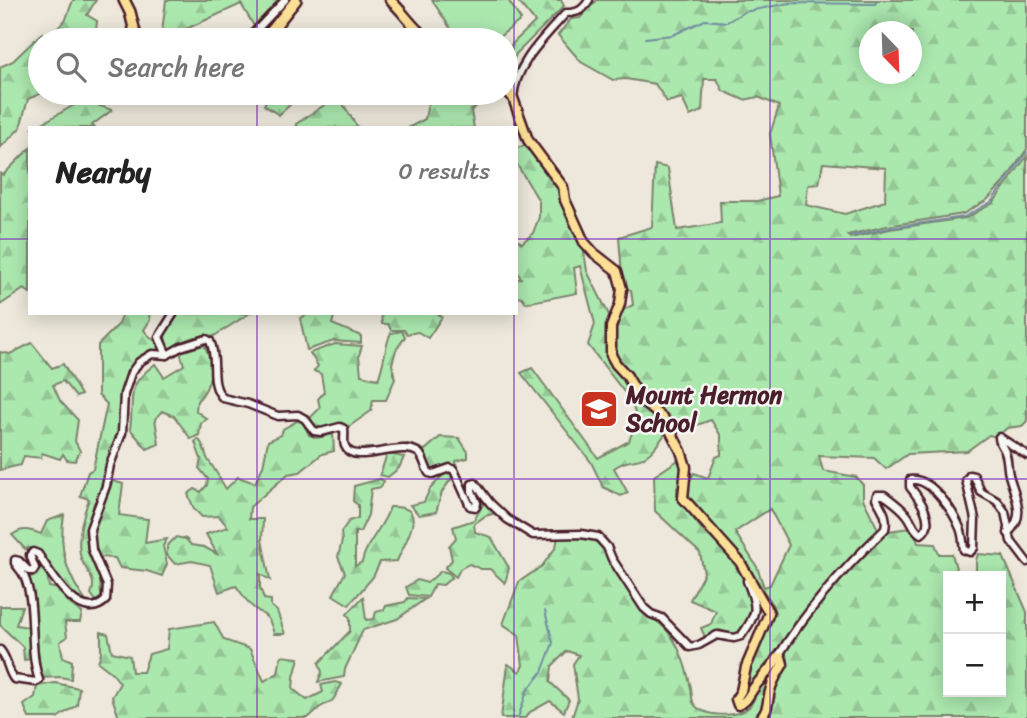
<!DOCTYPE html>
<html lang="en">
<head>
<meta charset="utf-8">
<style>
	body { margin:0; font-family:Sriracha,sans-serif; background:#f6f6f6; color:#222 }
	.controls { position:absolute; right:21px; bottom:21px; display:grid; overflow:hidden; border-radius:0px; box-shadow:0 4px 18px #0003 }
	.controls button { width:63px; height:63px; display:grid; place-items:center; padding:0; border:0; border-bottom:2px solid #e0e0e0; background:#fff; color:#222; font:35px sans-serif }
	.compass { position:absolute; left:859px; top:21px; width:63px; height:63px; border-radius:50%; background:#fff; box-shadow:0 4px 18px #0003; rotate:157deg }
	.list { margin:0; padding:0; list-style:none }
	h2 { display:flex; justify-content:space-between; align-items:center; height:91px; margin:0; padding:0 28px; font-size:30px }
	h2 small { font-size:23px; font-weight:400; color:#767676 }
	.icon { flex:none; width:38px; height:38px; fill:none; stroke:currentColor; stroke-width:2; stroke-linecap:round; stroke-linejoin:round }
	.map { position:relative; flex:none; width:1027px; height:718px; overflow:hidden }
	.search { position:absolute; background:#fff; box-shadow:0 4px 18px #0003; left:28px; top:28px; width:490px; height:77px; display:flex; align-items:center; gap:18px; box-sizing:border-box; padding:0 24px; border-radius:38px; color:#767676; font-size:26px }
	.panel { position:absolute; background:#fff; box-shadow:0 4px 18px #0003; left:28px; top:126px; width:490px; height:189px; border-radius:0px }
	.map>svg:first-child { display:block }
</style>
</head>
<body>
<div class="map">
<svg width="1027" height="718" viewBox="0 0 1027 718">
	<defs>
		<pattern id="forest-firs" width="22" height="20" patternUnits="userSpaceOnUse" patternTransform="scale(1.75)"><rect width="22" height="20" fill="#abe8ae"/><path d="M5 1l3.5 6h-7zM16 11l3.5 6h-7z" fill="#95c796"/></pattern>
	</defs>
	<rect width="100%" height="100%" fill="#ede8db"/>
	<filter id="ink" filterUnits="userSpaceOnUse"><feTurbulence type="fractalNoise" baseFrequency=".0143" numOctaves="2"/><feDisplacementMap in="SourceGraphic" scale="14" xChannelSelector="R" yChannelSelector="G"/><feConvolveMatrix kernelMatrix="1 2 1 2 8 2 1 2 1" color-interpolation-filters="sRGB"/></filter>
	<g filter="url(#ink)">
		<g fill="url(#forest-firs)" stroke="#7a846c" stroke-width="2" fill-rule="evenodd">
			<polygon points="73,0 96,0 87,15 97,21 95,40 40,40 42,93 28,99 20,128 0,148 0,67 13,61 42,33 52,35 66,19"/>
			<polygon points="166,0 281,0 254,26 241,4 164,39 162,32"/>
			<polygon points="517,0 561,0 564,6 516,54 506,77 508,48 535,22"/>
			<path d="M597 0H1027V149L1005 181 987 200 963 214 887 226 847 235 850 238 890 229 966 218 993 203 1027 156V421L1022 426 1007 428 997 437 989 435 967 451 908 454 886 469 874 458 819 456 823 471 856 477 863 485V499L879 531 823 590 761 678 753 682 746 699 742 702 744 681 751 657 775 613C772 601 769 598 762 590 754 583 751 570 744 562 725 539 703 519 686 495L687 486 694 473 708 478 716 457 721 455V436L711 420 677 432 666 416 643 398 631 372 614 355 613 342 616 323 621 311 633 305 631 290 623 288 619 237 652 227 655 165 668 168 677 230 721 223 720 201H757L778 196 770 134 779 106 758 97 744 100 723 91 717 79H704L702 111 690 116 682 98 667 102 655 84 626 79 613 80 581 62 558 35 571 19 580 18ZM870 32H912V74H870ZM823 163 886 168 885 201 845 214 806 205 808 185 819 184ZM770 509 789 545 770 585 764 587 757 567 735 532Z"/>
			<polygon points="271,93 297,93 293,102 279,115 264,105"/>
			<polygon points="448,93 459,93 459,96 471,99 478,105 471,111 474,128 408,128 425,119 428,103 439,100"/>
			<polygon points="338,96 358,128 298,128 296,124"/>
			<polygon points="83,100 112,110 92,125 95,128 34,128"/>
			<path d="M527 145 560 189 583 245 587 271 611 319 609 356 659 418 666 433C658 443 650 458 636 460 626 462 623 462 614 468L628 493 621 496 603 487 591 462 521 373 532 368 598 458 629 441 637 419 631 401 588 345 595 324 580 266 574 268 577 293 526 303 522 297 516 298V280L521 278 516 270V239L522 243 533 233 539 217V201L516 163V148Z"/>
			<polygon points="30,148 30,293 24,289 0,305 0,173 3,175"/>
			<path d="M123 313H149L150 320 144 330C150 339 160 342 164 353L152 351 139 357 126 377 121 394 119 432 106 466 103 487 94 503 87 535V547L100 580 101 597 96 601 91 594C99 578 82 569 80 554 77 537 83 515 89 499L80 496 88 472 93 469 107 404 98 395V345L119 324Z"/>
			<path d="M250 313 211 338C196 334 180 340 169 352 162 330 164 331 178 314Z"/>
			<polygon points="311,313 335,313 332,324 361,336 361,343 334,341 307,350 300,318"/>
			<polygon points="381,313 437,313 442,317 428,338 418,332 407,334 404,330 391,330 388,324 382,324"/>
			<path d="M402 331 405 337 396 350 392 364 395 379 386 400H373L371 411 347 428 341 426 322 431 317 428 310 418 320 408 318 399 324 392 321 374 314 371 318 366 310 353 335 344 362 346 359 355 361 375 378 379C384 366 386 340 391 333Z"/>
			<polygon points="32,343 52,368 63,364 81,395 76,397 63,381 53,385 60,401 78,420 75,441 80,451 75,461 67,460 63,454 60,459 42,453 41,458 24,456 21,465 0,470 0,352 10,354"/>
			<path d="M204 345C215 364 212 386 197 401L196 411 207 419 201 423 199 435 191 439 174 416 162 411 155 419 159 444 147 449 130 429C135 394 124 388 155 364L164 377 184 365 180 352Z"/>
			<path d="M301 419 309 435 317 438 333 434 334 451 322 454 300 472 288 474 250 507 249 519H263L262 540 270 580 260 574V587L264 599 271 600V606L277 611 285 634H274C269 616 268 618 254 608 248 604 241 592 236 586L219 592 210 565 192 561 175 564 167 555V546L176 537 186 539 191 545 204 547 217 554 206 534 228 527 219 516 202 517 194 509 188 494 195 489 201 492 207 485 208 479 199 468 201 459 195 442 198 439C205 445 204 452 208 460 215 469 220 479 226 489L238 477 255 483 263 466 268 441 281 435 283 429Z"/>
			<path d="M440 437 459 438 468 452V458L456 461 457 471 430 470 420 452 408 446C392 450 374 448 358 454L355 452 366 448H387L408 444 425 450Z"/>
			<polygon points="387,454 404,457 399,468 388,477 380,475"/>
			<polygon points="680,459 684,479 677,488 677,497 700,527 736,563 754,605 754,614 739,634 733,635 720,630 705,637 701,628 711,624 716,611 690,600 704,573 700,553 655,511 654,476"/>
			<polygon points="451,472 452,478 442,492 436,512 419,515 410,505 424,502 430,489 445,473"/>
			<path d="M380 479 384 481 381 487 371 489 368 515 360 532H355V566L362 562C366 542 383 528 390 507 431 505 406 539 397 561L380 562 373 577 349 605 333 595 345 573 338 557 342 541 341 532 349 521 358 518V505L353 501 354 486Z"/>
			<path d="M113 481 123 484 119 515 148 519 145 543 167 539 163 546 167 564 162 576 147 571 120 568 115 558 99 557C87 531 100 505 113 481Z"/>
			<polygon points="485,501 497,513 485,516 474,524 475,532 491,537 509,568 505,583 490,569 481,569 469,564 460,569 456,577 445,568 452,560 449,546 456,538 453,527 474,520"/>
			<path d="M64 515C58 549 67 576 87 603 62 597 46 543 25 549L12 535C23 527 30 530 41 534L47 521Z"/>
			<path d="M910 528 916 537 918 543 935 544 939 554H952L958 575 976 571V560L978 554 1003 556 1027 612V718H765C773 706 772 693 778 679 781 672 787 667 788 659L784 651 827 593 875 542 888 531ZM948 576H1001V692H948Z"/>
			<path d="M558 537C576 537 590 536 605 547L650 617C676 630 685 662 691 688 692 694 691 699 694 704 703 717 736 718 748 708 754 703 754 696 758 690 762 680 770 672 776 663L779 664C775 672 768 682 766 691 763 703 765 709 755 718H572L578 699 573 664 579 655 567 651 552 666 550 682 569 700 564 712 550 701 530 712 525 718H501L508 664 520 672 523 665 519 635 503 624 519 582 542 566 556 547Z"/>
			<polygon points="42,567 47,573 49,587 59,589 70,604 82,613 80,622 65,622 67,637 60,642 63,657 72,661 71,679 60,677 41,678 32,589 28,577 36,576"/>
			<polygon points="441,571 449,573 452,577 443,585 435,584 428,597 409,595 406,587 417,580 427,583"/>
			<polygon points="363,597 366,620 374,619 376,612 384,610 386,606 405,602 408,598 425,599 397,619 363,630 345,669 344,677 318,682 322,672 319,663 350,631 350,618 347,614"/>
			<polygon points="0,606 22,606 16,625 29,627 33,659 24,660 23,647 0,625"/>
			<polygon points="214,622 224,640 250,649 264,681 278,673 281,656 299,658 294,677 293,689 307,700 323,692 321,685 335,682 342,684 333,700 319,708 308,718 119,718 112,697 120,683 112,673 98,662 101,653 101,632 108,634 112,652 130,656 132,672 143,672 149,654 167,649 169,629"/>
			<polygon points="55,683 79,688 77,705 57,718 29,718 24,705 35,697 37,686"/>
		</g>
		<polygon fill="#abe8ae" stroke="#7a846c" stroke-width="2" points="432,0 508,0 521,20 495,40 458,40"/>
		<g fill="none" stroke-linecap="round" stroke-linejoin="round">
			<g stroke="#728d9f" stroke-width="2">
				<polyline points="645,38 673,35 705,20 727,22 744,12 789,3 875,4 878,0"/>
				<polyline points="850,236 889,228 964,217 991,202 1027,152"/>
				<polyline points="518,718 527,691 542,672 553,643 545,611"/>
			</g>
			<g stroke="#4a1f2b" stroke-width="11">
				<g id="minor">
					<polyline points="247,40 285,0"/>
					<path d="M513 98C515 64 545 37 566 13 578 13 583 10 589 0"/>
					<path d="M174 313 159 337 167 355 181 347 206 339 210 341C219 360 208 383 223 398L248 404 278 416 298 415 305 419 314 431 321 432 340 427 344 429C345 435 343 441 345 446 353 467 401 439 419 453 424 458 425 467 429 473L433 474 450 468 454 470 470 506 476 507 477 503 472 491V484L475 483 490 503 507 519 533 535 581 534 598 537 607 547 612 559 644 608 651 614 662 618 690 647 699 645 717 635 734 638 741 636C758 613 758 608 747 581"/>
					<path d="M1008 533C1027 516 1015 497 1009 475 1007 467 1008 459 1005 452 1003 446 999 444 999 437L1027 455"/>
					<path d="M0 650C8 659 7 670 14 679L36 682 39 680C28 649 37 604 24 576 22 571 18 568 15 563V560L19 561 29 571H33L35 568 30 555 33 552 38 554C50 572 80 626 106 600L107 585 92 550 90 529 106 486 110 465 122 433 124 394 131 373 139 362 152 354 167 355"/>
					<path d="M777 658C807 609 844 568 885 529 888 516 882 509 876 498L877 495H884C892 501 901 507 907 515 913 522 913 530 921 534 937 523 919 498 910 487V480C931 477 953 511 960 528 963 535 963 543 964 550L970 552 974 548 975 519 966 480 970 475 974 476 981 492 997 501 1005 512 1011 541 1027 562"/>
				</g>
			</g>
			<g stroke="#4a1f2b" stroke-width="13">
				<g id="major">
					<path d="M390 0C405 13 413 30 431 40"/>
					<path d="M506 89 513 98 528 140 563 187 565 200 584 242 594 253 617 271 622 289 620 304 611 327V355L616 364 627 376 641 400 664 419 681 451 686 467 683 498 740 562 769 613 746 667 741 691 736 699 738 705C749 701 749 693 756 685 764 675 771 669 777 658L781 657 783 664C778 673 772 681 770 691 767 702 769 709 761 718"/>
					<polyline points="464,93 466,95 469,93"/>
				</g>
			</g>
			<g stroke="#4a1f2b" stroke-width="14">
				<g id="highway">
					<polyline points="124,0 130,12 137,40"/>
					<polyline points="264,40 296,0"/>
				</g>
			</g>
			<use href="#minor" stroke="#f6f6f2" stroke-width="6"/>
			<use href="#major" stroke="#fbdf96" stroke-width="8"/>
			<use href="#highway" stroke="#fbdf96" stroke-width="9"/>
		</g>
	</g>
	<path fill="none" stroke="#7b2cbf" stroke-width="2" stroke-opacity="0.55" d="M257 0V40M514 0V128M770 0V718M257 93V128M0 239H30M516 239H1027M257 313V718M514 313V718M0 479H1027"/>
	<defs>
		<g id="school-square" transform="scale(2.0125)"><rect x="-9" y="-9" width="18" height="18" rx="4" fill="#c8321e" stroke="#f6f6f2"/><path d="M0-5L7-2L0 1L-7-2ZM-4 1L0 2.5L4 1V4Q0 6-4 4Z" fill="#fff"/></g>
	</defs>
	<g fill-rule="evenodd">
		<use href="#school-square" x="599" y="409"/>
	</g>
	<g text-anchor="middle" stroke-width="5" stroke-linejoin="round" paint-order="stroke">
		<g font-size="24" font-weight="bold" fill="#4a1f2b" stroke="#f6f6f2" text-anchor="start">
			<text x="626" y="403">Mount Hermon<tspan x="626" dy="28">School</tspan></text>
		</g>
	</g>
</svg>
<div class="controls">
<button>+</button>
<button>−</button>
</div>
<svg class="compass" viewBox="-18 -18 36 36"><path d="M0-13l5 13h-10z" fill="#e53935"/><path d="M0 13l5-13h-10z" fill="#767676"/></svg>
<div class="search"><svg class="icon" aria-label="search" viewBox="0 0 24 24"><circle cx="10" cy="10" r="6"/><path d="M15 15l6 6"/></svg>Search here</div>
<section class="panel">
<h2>Nearby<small>0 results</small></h2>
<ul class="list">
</ul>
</section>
</div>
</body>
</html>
